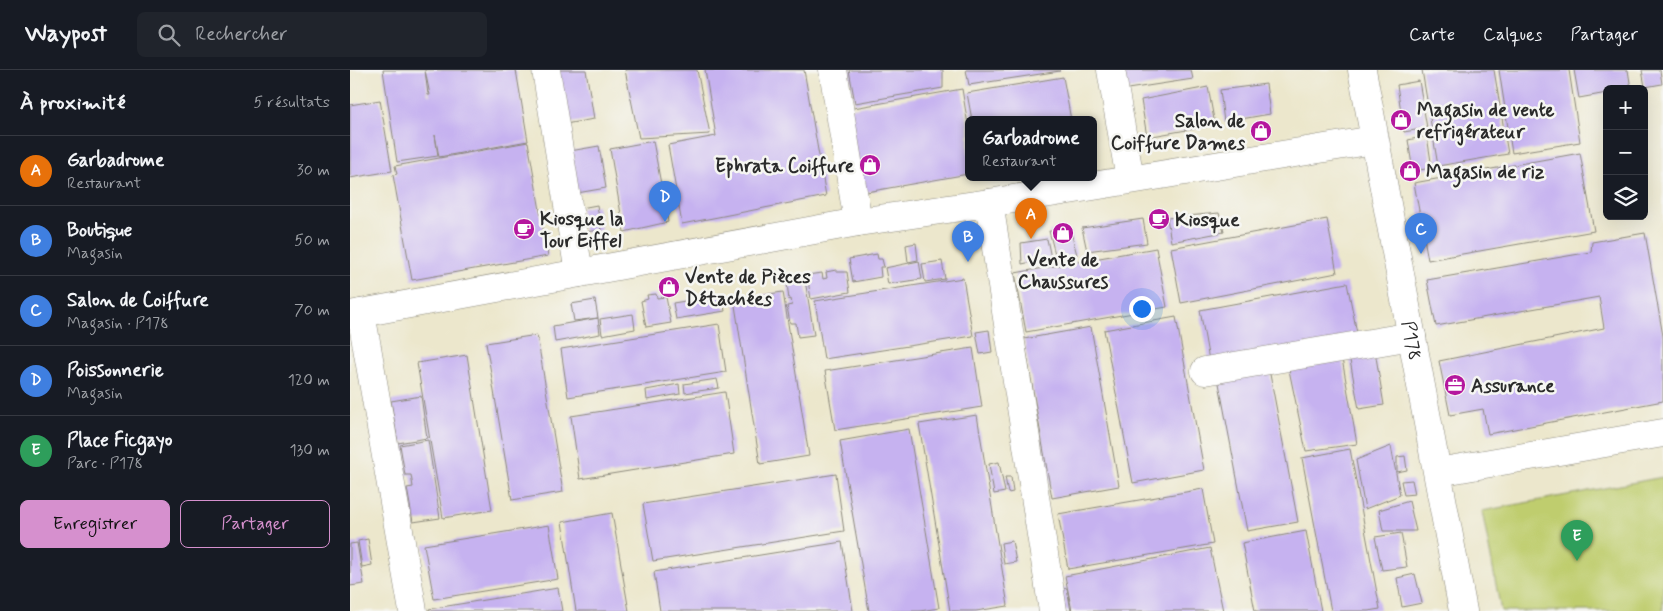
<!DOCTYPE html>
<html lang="fr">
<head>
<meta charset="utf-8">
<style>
	body { margin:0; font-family:Mynerve,sans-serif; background:#20242c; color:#f1f3f6 }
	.controls { position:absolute; right:15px; top:15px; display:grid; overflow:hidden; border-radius:8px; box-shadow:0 5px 20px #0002 }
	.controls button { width:45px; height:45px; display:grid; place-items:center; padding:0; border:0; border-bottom:1px solid #363941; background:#171b24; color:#f1f3f6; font:25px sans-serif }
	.you { position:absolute; left:791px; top:238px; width:18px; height:18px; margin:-12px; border:4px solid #fff; border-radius:50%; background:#1a73e8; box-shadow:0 0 0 8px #1a73e833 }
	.badge { display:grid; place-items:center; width:32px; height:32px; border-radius:50%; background:#d690ce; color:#fff; font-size:16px; font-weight:700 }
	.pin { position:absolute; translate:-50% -41px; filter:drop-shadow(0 1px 2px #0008) }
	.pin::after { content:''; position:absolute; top:26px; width:18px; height:15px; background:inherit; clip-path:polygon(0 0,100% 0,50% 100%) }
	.popup { position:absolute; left:615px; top:46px; width:132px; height:65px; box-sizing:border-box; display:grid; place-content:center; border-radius:8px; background:#171b24; filter:drop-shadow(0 1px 4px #0005); font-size:16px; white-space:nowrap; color:#9ea1a6 }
	.popup b { font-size:19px; color:#f1f3f6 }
	.popup::after { content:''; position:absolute; left:50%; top:100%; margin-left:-10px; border:10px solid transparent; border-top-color:#171b24 }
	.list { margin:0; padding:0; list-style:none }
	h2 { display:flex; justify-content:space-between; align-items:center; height:65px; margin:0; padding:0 20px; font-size:21px }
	h2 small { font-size:16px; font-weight:400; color:#9ea1a6 }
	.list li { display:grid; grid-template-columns:32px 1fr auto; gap:15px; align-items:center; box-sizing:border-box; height:70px; padding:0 20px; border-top:1px solid #363941 }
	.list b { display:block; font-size:19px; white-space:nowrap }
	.list p { margin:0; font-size:16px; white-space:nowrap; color:#9ea1a6 }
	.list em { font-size:16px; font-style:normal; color:#9ea1a6 }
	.actions { display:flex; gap:10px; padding:15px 20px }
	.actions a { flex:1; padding:11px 0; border:1px solid #d690ce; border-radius:8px; text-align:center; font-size:18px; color:#d690ce }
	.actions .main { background:#d690ce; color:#111 }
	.icon { flex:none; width:28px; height:28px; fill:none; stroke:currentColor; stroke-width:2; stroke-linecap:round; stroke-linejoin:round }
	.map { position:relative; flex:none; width:1313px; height:541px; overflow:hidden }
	header { display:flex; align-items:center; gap:30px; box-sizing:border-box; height:70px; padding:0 25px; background:#171b24; border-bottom:1px solid #363941 }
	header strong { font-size:24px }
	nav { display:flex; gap:28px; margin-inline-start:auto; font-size:18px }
	.search { width:350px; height:45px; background:#20242c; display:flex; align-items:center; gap:12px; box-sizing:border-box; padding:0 18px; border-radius:8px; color:#9ea1a6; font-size:19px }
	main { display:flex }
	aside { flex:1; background:#171b24 }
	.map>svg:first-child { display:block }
</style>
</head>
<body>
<header>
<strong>Waypost</strong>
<div class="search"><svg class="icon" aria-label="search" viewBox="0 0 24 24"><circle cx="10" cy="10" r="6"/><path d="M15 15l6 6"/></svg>Rechercher</div>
<nav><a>Carte</a><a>Calques</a><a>Partager</a></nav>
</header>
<main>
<aside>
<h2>À proximité<small>5 résultats</small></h2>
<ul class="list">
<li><span class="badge" style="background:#e8710a">A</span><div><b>Garbadrome</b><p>Restaurant</p></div><em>30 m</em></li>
<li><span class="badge" style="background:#3f7fe0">B</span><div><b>Boutique</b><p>Magasin</p></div><em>50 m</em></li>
<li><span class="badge" style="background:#3f7fe0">C</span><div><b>Salon de Coiffure</b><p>Magasin · P178</p></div><em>70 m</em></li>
<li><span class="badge" style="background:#3f7fe0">D</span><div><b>Poissonnerie</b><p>Magasin</p></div><em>120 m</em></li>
<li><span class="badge" style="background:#2e9e5b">E</span><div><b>Place Ficgayo</b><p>Parc · P178</p></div><em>130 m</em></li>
</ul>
<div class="actions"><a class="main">Enregistrer</a><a>Partager</a></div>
</aside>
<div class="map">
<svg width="1313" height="541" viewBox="0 0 1313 541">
	<rect width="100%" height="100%" fill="#f6f6f2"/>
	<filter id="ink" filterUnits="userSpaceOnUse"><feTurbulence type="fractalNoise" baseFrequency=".02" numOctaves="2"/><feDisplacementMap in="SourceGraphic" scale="10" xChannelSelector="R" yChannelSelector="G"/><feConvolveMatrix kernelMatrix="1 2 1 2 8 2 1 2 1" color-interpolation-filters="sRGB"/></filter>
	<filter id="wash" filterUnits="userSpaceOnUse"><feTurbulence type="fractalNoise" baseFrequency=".0096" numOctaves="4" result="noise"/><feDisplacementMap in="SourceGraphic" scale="20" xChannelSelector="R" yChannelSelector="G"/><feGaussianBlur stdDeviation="1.12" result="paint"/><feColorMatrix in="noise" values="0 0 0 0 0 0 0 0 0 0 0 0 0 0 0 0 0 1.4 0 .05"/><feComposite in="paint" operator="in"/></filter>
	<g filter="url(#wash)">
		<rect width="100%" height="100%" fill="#ece7cc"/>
		<polygon fill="#bfcd6e" stroke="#757c4c" points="1313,407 1313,541 1151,541 1132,441"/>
		<g id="blocks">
			<g fill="#c6b2f0">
				<polygon points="33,0 75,0 78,25 80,25 75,0 166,0 178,71 89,87 85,65 88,86 47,92"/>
				<polygon points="202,0 236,0 244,49 215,54"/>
				<polygon points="275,0 347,0 360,64 289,68"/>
				<polygon points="355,0 454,0 476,126 332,154 318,75 366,66"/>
				<polygon points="499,0 593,0 593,18 505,33"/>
				<polygon points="616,0 709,0 710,1 619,15"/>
				<polygon points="768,0 841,0 843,9 771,20"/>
				<polygon points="1072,0 1144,0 1158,84 1088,96"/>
				<polygon points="1149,0 1219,0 1230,72 1162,83"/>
				<polygon points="1224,0 1278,0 1281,19 1257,19 1257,23 1229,28"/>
				<polygon points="1292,0 1310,0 1312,14 1295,17"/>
				<polygon points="713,7 721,50 622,50 617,23"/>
				<polygon points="1069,11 1077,58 1054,62 1047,15"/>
				<polygon points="916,14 920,44 874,52 870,20"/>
				<polygon points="858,17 865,55 797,67 791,30"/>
				<polygon points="612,19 618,55 618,104 511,123 498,39"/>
				<polygon points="30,30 42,101 0,108 0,35"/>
				<polygon points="1077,66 1082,98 1063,101 1058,70"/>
				<polygon points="303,71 318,152 274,162 260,79"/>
				<polygon points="178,72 198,186 62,210 43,105 47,104 45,96"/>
				<polygon points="249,76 256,118 227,123 220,81"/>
				<polygon points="1230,83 1244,161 1078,190 1064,113"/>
				<polygon points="247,135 251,160 234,162 231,138"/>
				<polygon points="869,143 874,162 821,172 817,148"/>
				<polygon points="793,149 797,173 737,181 732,158"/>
				<polygon points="977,149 987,203 831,233 821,178"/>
				<polygon points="699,161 721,162 727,185 706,188"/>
				<polygon points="1295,163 1313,266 1313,331 1138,364 1133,339 1100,345 1089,291 1254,258 1249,227 1086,256 1077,210 1241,182 1242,172"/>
				<polygon points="697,169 701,188 672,194 671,173"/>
				<polygon points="566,173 568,190 558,192 556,175"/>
				<polygon points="806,178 817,237 676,262 665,203"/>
				<polygon points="527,184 528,189 532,189 534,197 530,197 531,207 503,212 499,189"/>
				<polygon points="569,191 572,209 538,214 535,198"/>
				<polygon points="592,191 595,209 575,212 572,194"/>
				<polygon points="486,200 486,202 497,202 500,222 461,229 457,205 472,203 473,209 477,208 476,202"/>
				<polygon points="613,208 623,266 474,289 465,231"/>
				<polygon points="455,210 464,265 448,267 446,253 440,253 437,236 442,235 441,229 439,230 437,213"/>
				<polygon points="997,213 1008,268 860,296 850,240"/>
				<polygon points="433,222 459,386 410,394 384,229"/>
				<polygon points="306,224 307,228 316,227 321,253 296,257 291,231 298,229 297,225"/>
				<polygon points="372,225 375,241 326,249 323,233"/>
				<polygon points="245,230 248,248 224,251 221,234"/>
				<polygon points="283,244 285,259 252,265 250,249"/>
				<polygon points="826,247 854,400 783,413 754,260"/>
				<polygon points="248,248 250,264 205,272 203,256"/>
				<polygon points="369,254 376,302 218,327 211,279"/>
				<polygon points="741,257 769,416 702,428 674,269"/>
				<polygon points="639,260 642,282 630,284 626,262"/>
				<polygon points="187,265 213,422 162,430 136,273"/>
				<polygon points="623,278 632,337 485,360 475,301"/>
				<polygon points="1025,281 1034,335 1009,339 999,285"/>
				<polygon points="991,283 1007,374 956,381 939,300"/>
				<polygon points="117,285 142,440 93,448 67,293"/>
				<polygon points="919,299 948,452 897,461 868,308"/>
				<polygon points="367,309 369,318 335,323 334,314"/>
				<polygon points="329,314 330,324 297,330 296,320"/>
				<polygon points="375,322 384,384 230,409 221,346"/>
				<polygon points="71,326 77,368 48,373 41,331"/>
				<polygon points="627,345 658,536 626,541 600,541 569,354"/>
				<polygon points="559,359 589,538 570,541 519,541 490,371"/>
				<polygon points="78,370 90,448 63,452 57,418 63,417 61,405 55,405 50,375"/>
				<polygon points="1041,376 1050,425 1015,439 1006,390"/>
				<polygon points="1000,379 1030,539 1018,541 981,541 952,388"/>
				<polygon points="1055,386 1057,400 1047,402 1047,387"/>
				<polygon points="649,392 655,422 644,424 639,394"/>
				<polygon points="486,404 494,461 303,491 293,434"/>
				<polygon points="655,407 661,407 663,422 658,423"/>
				<polygon points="1062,410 1065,424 1054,425 1051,411"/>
				<polygon points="853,419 863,474 718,499 708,444"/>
				<polygon points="1059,431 1066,461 1033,461 1029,440"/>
				<polygon points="262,443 279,541 226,541 212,452"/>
				<polygon points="199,455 208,509 84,529 74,475"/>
				<polygon points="956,461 971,541 905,541 892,473"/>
				<polygon points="1051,463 1057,497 1032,500 1025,467"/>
				<polygon points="18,469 22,495 12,497 8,471"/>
				<polygon points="662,471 666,492 654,494 651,473"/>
				<polygon points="492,472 503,541 310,541 304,502"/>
				<polygon points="7,473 14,514 0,516 0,474"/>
				<polygon points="860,478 873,541 722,541 715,506"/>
				<polygon points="1065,504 1072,533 1052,537 1047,508"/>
				<polygon points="208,518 212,541 79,541 79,539"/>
				<polygon points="717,518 721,541 708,541 705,520"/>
			</g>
		</g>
	</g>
	<g filter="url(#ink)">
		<use href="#blocks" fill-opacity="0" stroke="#8c897c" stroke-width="1"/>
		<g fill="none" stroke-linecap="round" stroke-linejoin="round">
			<g stroke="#8c897c" stroke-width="29">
				<g id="minor">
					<polyline points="196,0 229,203"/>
					<polyline points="483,0 508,152"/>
					<polyline points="761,0 780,109"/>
					<path id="s1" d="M1012 0 1113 541"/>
					<polyline points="639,133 703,541"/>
					<polyline points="11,243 63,541"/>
					<polyline points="0,245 508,152 639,133 1024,70"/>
					<polyline points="855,301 1062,266"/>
					<polyline points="1088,402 1313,363"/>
				</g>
			</g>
			<use href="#minor" stroke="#fff" stroke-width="28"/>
		</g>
	</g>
	<defs>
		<g id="shop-disc" transform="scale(1.125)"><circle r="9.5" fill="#b5179e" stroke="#f6f6f2"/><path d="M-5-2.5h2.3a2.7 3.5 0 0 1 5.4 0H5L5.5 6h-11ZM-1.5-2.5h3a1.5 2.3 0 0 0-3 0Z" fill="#fff"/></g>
		<g id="cafe-disc" transform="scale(1.125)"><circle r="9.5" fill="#b5179e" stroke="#f6f6f2"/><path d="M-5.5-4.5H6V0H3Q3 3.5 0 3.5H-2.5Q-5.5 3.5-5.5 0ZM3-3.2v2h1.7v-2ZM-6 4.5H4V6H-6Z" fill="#fff"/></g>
		<g id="office-disc" transform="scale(1.125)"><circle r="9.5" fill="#b5179e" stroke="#f6f6f2"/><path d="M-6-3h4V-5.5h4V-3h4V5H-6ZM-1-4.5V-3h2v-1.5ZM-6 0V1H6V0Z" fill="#fff"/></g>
	</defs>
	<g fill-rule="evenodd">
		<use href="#shop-disc" x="1051" y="50"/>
		<use href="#shop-disc" x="911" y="61"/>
		<use href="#shop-disc" x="520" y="95"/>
		<use href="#shop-disc" x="1060" y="101"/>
		<use href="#cafe-disc" x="809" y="149"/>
		<use href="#cafe-disc" x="174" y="159"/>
		<use href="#shop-disc" x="713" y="163"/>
		<use href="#shop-disc" x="319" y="217"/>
		<use href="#office-disc" x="1105" y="315"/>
	</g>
	<g text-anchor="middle" stroke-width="5" stroke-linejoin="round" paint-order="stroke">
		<g font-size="19" font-weight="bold" fill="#2b2b2b" stroke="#f6f6f2" text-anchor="start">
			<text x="1067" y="46">Magasin de vente<tspan x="1067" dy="22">refrigérateur</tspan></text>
			<text x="895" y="57" text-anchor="end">Salon de<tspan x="895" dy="22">Coiffure Dames</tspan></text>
			<text x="504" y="102" text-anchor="end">Ephrata Coiffure</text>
			<text x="1076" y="108">Magasin de riz</text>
			<text x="190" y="155">Kiosque la<tspan x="190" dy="22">Tour Eiffel</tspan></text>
			<text x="825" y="156">Kiosque</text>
			<text x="713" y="196" text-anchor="middle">Vente de<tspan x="713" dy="22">Chaussures</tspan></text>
			<text x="335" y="213">Vente de Pièces<tspan x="335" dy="22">Détachées</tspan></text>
			<text x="1121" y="322">Assurance</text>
		</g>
		<g font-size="19" fill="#2b2b2b" stroke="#f6f6f2">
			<text dy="7" stroke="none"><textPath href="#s1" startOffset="275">P178</textPath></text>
		</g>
	</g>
</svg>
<div class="controls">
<button>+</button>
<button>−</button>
<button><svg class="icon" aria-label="layers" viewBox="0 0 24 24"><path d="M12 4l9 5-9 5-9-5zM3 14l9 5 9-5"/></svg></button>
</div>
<div class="you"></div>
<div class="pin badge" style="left:681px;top:169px;background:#e8710a">A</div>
<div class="popup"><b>Garbadrome</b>Restaurant</div>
<div class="pin badge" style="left:618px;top:192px;background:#3f7fe0">B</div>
<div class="pin badge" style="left:1071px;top:184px;background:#3f7fe0">C</div>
<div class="pin badge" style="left:315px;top:152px;background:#3f7fe0">D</div>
<div class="pin badge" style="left:1227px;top:491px;background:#2e9e5b">E</div>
</div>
</main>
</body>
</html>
